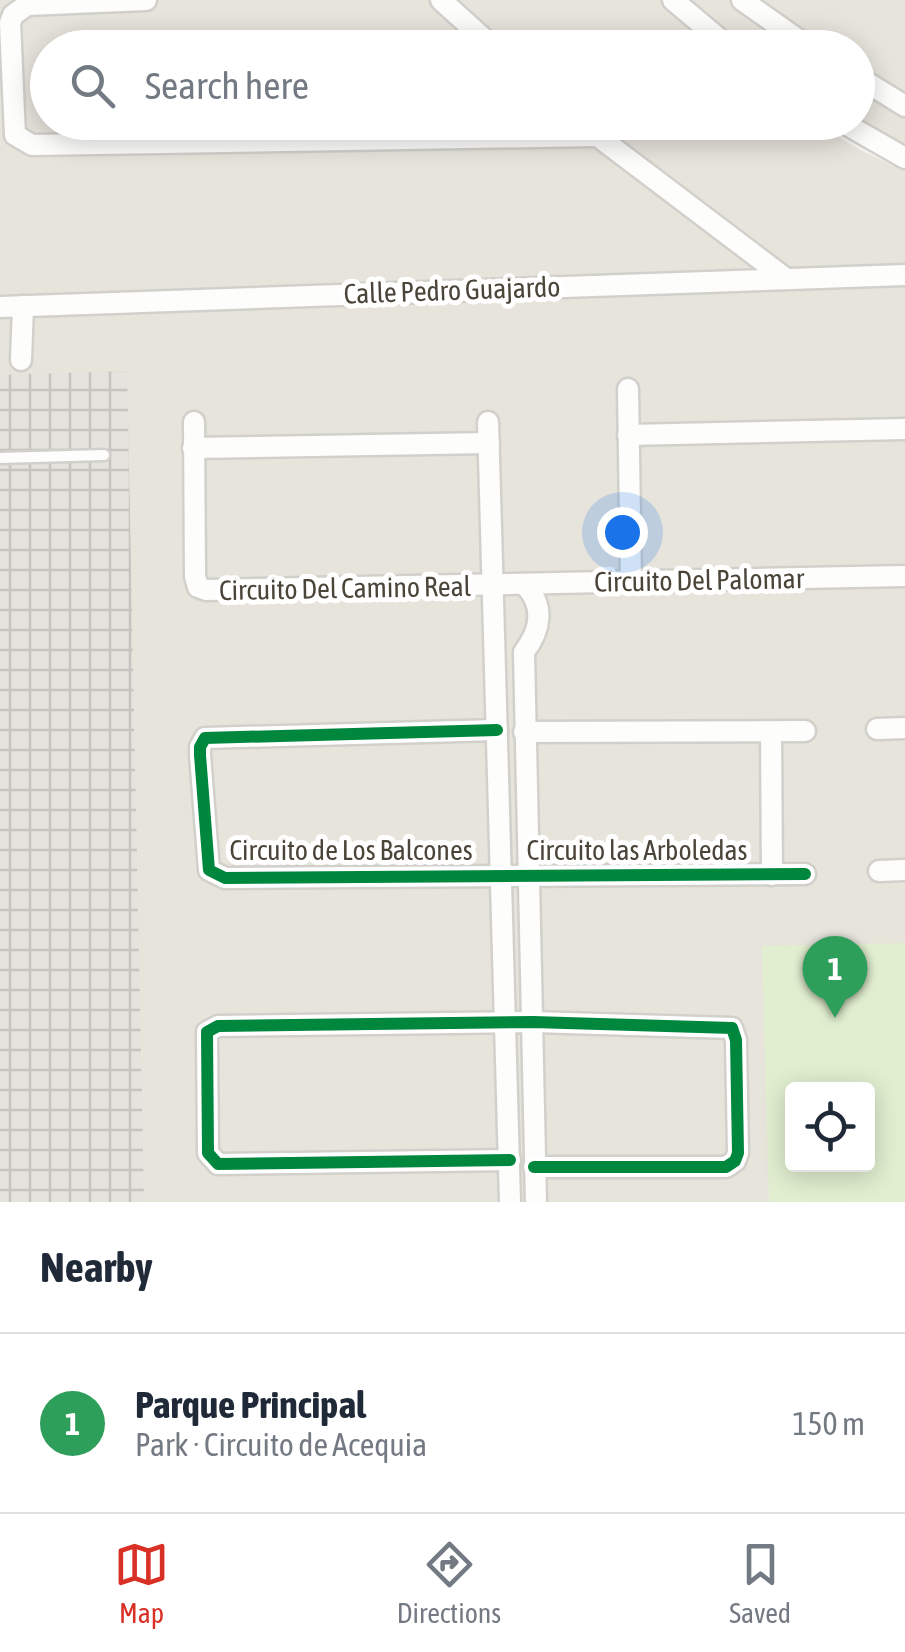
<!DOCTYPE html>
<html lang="en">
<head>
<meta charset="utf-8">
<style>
	body { margin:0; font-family:"Asap Condensed",sans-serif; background:#f6f6f7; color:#1f2937 }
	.controls { position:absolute; right:30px; bottom:30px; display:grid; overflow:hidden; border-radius:10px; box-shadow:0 5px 25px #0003 }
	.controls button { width:90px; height:90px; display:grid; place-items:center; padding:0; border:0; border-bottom:2px solid #e0e1e3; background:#fff; color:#1f2937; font:50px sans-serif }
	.you { position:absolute; left:622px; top:532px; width:35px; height:35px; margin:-25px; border:8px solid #fff; border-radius:50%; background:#1a73e8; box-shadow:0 0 0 15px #1a73e833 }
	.badge { display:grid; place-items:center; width:65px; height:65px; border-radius:50%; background:#d93025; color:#fff; font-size:32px; font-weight:700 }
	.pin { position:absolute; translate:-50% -82px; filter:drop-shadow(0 2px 5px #0008) }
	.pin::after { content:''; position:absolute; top:52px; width:35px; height:30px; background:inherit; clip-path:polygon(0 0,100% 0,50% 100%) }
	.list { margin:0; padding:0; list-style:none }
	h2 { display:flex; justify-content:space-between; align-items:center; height:130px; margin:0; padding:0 40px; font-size:42px }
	h2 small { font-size:32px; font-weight:400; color:#747a83 }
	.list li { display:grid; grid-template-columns:65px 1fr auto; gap:30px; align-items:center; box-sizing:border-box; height:180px; padding:0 40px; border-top:2px solid #e0e1e3 }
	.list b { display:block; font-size:38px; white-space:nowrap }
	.list p { margin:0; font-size:32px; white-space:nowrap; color:#747a83 }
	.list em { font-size:32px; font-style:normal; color:#747a83 }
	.icon { flex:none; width:55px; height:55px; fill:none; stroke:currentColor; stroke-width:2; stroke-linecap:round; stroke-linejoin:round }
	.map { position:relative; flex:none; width:905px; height:1202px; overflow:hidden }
	.search { position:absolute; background:#fff; box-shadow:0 5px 25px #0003; left:30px; right:30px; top:30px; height:110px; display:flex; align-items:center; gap:25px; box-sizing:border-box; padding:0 35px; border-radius:55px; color:#747a83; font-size:38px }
	.sheet { height:310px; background:#fff }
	nav { display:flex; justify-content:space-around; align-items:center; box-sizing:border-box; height:140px; border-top:2px solid #e0e1e3; background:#fff; font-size:28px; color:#747a83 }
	nav a { display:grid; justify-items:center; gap:5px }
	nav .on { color:#d93025 }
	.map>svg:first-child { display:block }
</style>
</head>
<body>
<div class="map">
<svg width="905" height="1202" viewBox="0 0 905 1202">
	<defs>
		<pattern id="industrial-grid" width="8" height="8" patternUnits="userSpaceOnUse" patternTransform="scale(2.5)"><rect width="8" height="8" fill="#e6e2de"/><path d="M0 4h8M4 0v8" fill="none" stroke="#c7c3bf"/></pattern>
	</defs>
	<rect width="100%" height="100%" fill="#f4f2ee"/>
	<path fill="#e7e4dc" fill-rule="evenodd" d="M0 0H905V155L858 122V48H48V122L816 123 862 151 905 171V1202H144L0 376ZM792 1090H868V1164H792Z"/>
	<polygon fill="url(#industrial-grid)" points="127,371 144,1202 0,1202 0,375"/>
	<path fill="#e1eecf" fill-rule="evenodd" d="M905 943V1202H769L762 946ZM792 1090H868V1164H792Z"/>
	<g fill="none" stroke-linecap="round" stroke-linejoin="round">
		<g stroke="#d2d0cb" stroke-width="15">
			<polyline id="service" points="0,458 104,455"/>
		</g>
		<g stroke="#d2d0cb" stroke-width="25">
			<g id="minor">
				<polyline points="146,0 27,5 13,15 10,23 15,135 32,145 595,136"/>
				<polyline points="441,0 494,48"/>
				<polyline points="673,0 730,48"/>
				<polyline points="742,0 810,48"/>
				<polyline points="858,77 905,106"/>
				<polyline points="579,122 785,278"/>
				<polyline points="842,122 905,158"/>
				<polyline points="0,307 905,275"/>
				<polyline points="21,360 23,306"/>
				<polyline points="628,389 631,581"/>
				<polyline points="194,422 195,576 198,587 206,590 905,576"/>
				<polyline points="488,422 510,1202"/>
				<polyline points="628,435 905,429"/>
				<polyline points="193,448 489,443"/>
				<path d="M525 585C545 606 541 630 524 652L536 1202"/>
				<polyline points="877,729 905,728"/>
				<polyline points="497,730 205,738 200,747 200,755 209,870 225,878 805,874"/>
				<polyline points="524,732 805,731"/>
				<polyline points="771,732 772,875"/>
				<polyline points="879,871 905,870"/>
				<polyline points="510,1160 218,1164 208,1153 207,1032 218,1026 533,1022 732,1028 736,1040 738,1153 735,1161 726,1167 534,1167"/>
			</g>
		</g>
		<use href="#service" stroke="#fdfdfc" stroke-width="10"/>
		<use href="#minor" stroke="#fdfdfc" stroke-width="20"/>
		<g stroke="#fff" stroke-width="19">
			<g id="cycleway">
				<polyline points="497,730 205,738 200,747 200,755 209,870 225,878 805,874"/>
				<polyline points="510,1160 218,1164 208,1153 207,1032 218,1026 533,1022 732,1028 736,1040 738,1153 735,1161 726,1167 534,1167"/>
			</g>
		</g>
		<use href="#cycleway" stroke="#00873e" stroke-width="12"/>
	</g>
	<g text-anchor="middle" stroke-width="10" stroke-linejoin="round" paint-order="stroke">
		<g font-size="28" fill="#4b4439" stroke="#fff">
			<text transform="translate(452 290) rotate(-2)" y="10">Calle Pedro Guajardo</text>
			<text transform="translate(699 580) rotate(-1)" y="10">Circuito Del Palomar</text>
			<text transform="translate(345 588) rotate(-1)" y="10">Circuito Del Camino Real</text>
			<text x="351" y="860">Circuito de Los Balcones</text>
			<text x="637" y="860">Circuito las Arboledas</text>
		</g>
	</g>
</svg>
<div class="controls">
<button><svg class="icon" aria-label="locate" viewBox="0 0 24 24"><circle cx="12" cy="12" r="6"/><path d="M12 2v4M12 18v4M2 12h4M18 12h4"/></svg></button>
</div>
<div class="you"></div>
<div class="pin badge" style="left:835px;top:1018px;background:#2e9e5b">1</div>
<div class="search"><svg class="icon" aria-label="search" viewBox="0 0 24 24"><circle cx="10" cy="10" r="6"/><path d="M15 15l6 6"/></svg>Search here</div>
</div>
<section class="sheet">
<h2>Nearby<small></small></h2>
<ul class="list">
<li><span class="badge" style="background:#2e9e5b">1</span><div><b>Parque Principal</b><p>Park · Circuito de Acequia</p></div><em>150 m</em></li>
</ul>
</section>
<nav>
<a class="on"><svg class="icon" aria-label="map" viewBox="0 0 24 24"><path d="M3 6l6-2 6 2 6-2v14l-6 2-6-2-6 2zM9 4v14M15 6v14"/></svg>Map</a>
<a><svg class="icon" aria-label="directions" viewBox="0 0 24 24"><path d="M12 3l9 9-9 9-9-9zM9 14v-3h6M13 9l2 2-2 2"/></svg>Directions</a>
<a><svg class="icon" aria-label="saved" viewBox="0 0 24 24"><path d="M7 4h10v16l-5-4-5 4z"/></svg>Saved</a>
</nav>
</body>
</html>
